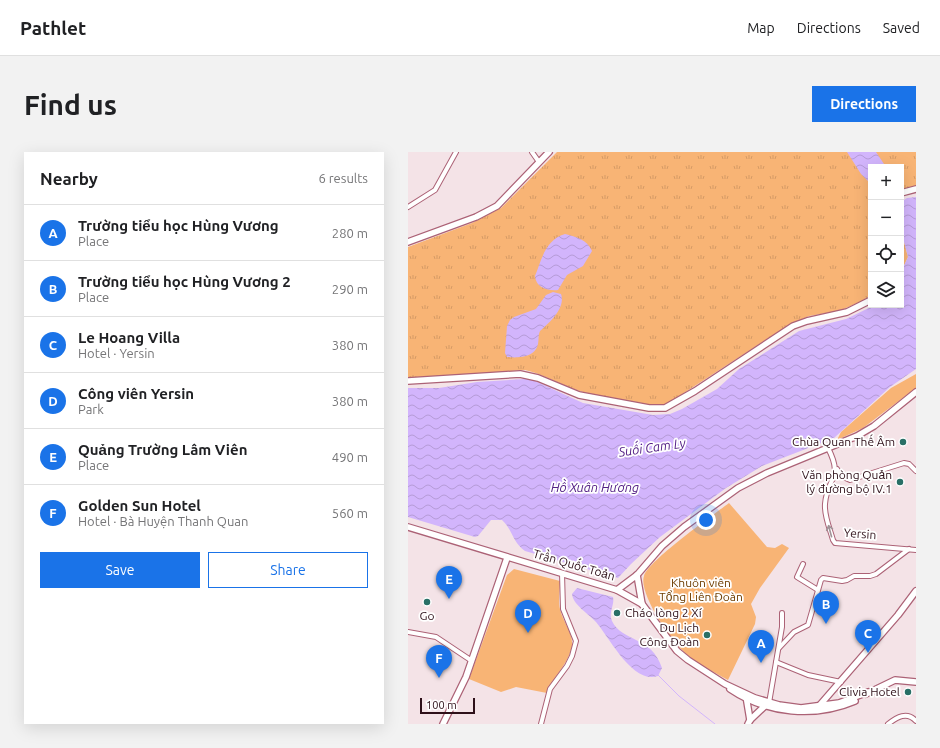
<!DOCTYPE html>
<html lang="en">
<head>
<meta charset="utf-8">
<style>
	body { margin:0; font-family:Ubuntu,sans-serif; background:#f2f2f2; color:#202124 }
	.controls { position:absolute; right:12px; top:12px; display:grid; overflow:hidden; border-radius:0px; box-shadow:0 4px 16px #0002 }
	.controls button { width:36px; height:36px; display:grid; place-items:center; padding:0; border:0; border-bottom:1px solid #e0e0e0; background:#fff; color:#202124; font:20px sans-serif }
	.scale { position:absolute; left:12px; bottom:10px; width:55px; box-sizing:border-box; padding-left:4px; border:2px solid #2e1019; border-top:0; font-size:11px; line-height:14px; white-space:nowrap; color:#2e1019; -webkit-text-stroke:3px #fff; paint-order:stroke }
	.you { position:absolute; left:298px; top:368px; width:14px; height:14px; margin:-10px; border:3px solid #fff; border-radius:50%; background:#1a73e8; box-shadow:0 0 0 6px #1a73e833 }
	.badge { display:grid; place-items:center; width:26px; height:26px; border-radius:50%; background:#1a73e8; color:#fff; font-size:13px; font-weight:700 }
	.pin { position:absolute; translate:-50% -33px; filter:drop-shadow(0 1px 2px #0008) }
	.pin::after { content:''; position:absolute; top:21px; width:14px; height:12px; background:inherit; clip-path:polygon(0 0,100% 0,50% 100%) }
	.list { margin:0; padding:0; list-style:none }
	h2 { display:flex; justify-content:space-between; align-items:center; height:52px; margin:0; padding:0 16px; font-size:17px }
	h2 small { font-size:13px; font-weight:400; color:#757577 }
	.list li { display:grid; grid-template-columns:26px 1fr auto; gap:12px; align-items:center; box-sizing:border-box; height:56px; padding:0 16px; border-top:1px solid #e0e0e0 }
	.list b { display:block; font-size:15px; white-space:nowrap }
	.list p { margin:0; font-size:13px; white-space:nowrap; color:#757577 }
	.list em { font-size:13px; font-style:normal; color:#757577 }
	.actions { display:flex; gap:8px; padding:12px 16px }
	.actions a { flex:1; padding:9px 0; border:1px solid #1a73e8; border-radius:0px; text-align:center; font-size:14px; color:#1a73e8 }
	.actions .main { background:#1a73e8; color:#fff }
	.icon { flex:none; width:22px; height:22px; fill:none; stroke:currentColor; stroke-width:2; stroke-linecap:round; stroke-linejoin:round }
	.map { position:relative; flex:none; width:508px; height:572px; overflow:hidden; border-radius:0px }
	header { display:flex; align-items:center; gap:24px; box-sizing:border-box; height:56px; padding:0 20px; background:#fff; border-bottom:1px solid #e0e0e0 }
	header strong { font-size:19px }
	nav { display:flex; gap:22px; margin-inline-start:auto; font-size:14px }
	.intro { display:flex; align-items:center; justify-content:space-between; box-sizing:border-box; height:96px; padding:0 24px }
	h1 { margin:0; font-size:28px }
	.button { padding:10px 18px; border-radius:0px; background:#1a73e8; color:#fff; font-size:14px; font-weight:700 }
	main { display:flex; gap:24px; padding:0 24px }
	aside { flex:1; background:#fff; border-radius:0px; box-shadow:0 4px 16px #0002 }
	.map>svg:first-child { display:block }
</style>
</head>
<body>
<header>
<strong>Pathlet</strong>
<nav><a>Map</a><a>Directions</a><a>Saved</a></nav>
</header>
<div class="intro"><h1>Find us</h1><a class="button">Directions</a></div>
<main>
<aside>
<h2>Nearby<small>6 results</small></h2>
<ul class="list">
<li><span class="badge">A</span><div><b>Trường tiểu học Hùng Vương</b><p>Place</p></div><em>280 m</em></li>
<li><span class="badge">B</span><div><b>Trường tiểu học Hùng Vương 2</b><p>Place</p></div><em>290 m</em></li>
<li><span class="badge">C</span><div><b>Le Hoang Villa</b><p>Hotel · Yersin</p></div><em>380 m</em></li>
<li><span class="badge">D</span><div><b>Công viên Yersin</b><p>Park</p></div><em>380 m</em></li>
<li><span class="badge">E</span><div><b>Quảng Trường Lâm Viên</b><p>Place</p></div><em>490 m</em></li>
<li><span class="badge">F</span><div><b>Golden Sun Hotel</b><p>Hotel · Bà Huyện Thanh Quan</p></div><em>560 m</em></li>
</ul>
<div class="actions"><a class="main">Save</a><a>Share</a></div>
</aside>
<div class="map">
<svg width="508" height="572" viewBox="0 0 508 572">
	<defs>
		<pattern id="grass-tufts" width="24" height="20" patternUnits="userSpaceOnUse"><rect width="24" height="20" fill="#f8b475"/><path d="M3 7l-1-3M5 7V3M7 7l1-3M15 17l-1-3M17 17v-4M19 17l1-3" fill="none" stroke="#d59a65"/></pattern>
		<pattern id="water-waves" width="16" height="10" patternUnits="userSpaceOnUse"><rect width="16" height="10" fill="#d2b5fc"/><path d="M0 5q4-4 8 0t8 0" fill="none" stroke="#b59bd7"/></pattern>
	</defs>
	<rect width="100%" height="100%" fill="#f4e3e7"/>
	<g fill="url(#grass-tufts)">
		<path d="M149 0H508V34L493 38V15H463V143L454 149 431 159 401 164 379 174 259 252C239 256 185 244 166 237 149 231 135 222 117 218L16 226 0 225V95L64 71 93 56Z"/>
		<polygon points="493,78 500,105 493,120"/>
	</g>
	<g fill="#f8b475">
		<polygon points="508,222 508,236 455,276 429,288 433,280 483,236"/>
		<path d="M321 351 359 395 367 396 374 392 381 396 352 436 343 452 348 465 347 472 320 528C304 519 287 511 274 498 262 487 230 440 236 424 240 409 305 363 321 351Z"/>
		<path d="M106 417 152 429C152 438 150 449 152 457 155 471 168 484 163 498 158 515 144 526 139 541L108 535 93 540 61 527 99 423Z"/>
	</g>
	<g fill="url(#water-waves)">
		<polygon points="439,0 468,0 478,15 463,15 463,32 453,22"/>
		<path d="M508 45V217L482 235 426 286 354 314 318 336 252 385 223 412 210 426 117 399C105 391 104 377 94 368H83L70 384 67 385 0 365V236H31L69 230 116 227 125 228 175 251 245 263 262 262 274 257 309 237 331 217 391 179 438 167 467 153H493V120L500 105 493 78V50L499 46Z"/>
		<path d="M157 82C168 85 179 87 184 99L175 114 159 123 150 138C140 139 128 136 127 124 134 107 137 88 157 82Z"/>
		<path d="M145 140 153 142C158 156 141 171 132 179 130 184 131 187 130 192 127 206 110 206 99 205L97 201 99 174 102 168 106 165 128 157 138 143Z"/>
		<path d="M169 436 205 445C207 453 200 460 204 469 214 490 244 484 254 516L250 524C225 533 201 485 188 470 181 462 165 453 164 442Z"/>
	</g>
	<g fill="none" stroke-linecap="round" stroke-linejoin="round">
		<polyline stroke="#d2b5fc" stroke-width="1" points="250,523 271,544 307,572"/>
		<g stroke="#ac6276" stroke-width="6">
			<g id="street">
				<polyline points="124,0 131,10"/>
				<polyline points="0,55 27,38 48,0"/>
				<path d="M420 296C436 327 419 325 417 352 416 364 422 377 425 388L427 391 508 398"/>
				<polyline points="429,317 433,324 442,328 496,311 501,312 508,319"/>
				<polyline points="395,412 389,425 410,438"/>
				<polyline points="0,480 28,485 64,509"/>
				<polyline points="371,496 386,480 400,473 413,428 415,426 434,429 439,428 446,424 462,424 468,422 501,397"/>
				<polyline points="368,510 400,523 433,530"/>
				<polyline points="361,551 374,475 374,461"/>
				<polyline points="133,572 142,537 159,514 164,504 168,489 155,457 154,421"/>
				<path d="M480 572C489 565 499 559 508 569"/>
			</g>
		</g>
		<g stroke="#ac6276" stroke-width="8">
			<g id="secondary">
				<polyline points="493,41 508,37"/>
				<polyline points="0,90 68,65 89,54 141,0"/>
				<polyline points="0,229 112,222 130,226 171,243 241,256 257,256 287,239 385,174 399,169 439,160 463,148"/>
				<polyline points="0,375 209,438 229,423 254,394 276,375 330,336 359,321 449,284 466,274 508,240"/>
				<polyline points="229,423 234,452"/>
				<polyline points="209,438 234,452 269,499 280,508 317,532 347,546 371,553 393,556 431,551 460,540"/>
				<path d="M322 537C359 562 407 566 447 549"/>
				<polyline points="458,542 487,528 508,530"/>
				<polyline points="338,544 342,568"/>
				<polyline points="411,554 490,463 508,439"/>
				<polyline points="35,572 58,525 99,406"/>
				<polyline points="340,572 342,568 359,552"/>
			</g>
		</g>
		<use href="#street" stroke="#fff" stroke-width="4"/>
		<use href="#secondary" stroke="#fff" stroke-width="5.5"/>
	</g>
	<defs><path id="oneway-shaft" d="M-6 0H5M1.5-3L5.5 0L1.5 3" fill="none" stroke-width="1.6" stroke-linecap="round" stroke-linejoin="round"/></defs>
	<use stroke="#a19398" href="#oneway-shaft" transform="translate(422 379) rotate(-105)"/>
	<g fill="#286f66" stroke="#fff" stroke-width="1.5">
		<circle cx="495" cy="290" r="4"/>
		<circle cx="492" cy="330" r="4"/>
		<circle cx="19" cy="450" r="4"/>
		<circle cx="209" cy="461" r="4"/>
		<circle cx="299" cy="483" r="4"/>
		<circle cx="500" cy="540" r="4"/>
	</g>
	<g text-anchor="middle" stroke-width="3.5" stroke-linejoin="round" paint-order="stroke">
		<g font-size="12" fill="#2e1019" stroke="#fff" text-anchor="end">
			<text x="487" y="294">Chùa Quan Thế Âm</text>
			<text x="484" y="327">Văn phòng Quản<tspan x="484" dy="14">lý đường bộ IV.1</tspan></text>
			<text x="217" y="465" text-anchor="start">Cháo lòng 2 Xí</text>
			<text x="19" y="468" text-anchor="middle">Go</text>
			<text x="291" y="480">Du Lịch<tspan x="291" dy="14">Công Đoàn</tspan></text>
			<text x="492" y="544">Clivia Hotel</text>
		</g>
		<g font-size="12" fill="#2e1019" stroke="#fff">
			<text transform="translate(452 382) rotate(4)" y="4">Yersin</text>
			<text transform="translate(166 413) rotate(16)" y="4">Trần Quốc Toản</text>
		</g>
		<g font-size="12" fill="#6e3d00" stroke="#fff">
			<text x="293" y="435">Khuôn viên<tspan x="293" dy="14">Tổng Liên Đoàn</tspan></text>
		</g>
		<g font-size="13" font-style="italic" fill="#542085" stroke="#fff">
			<text transform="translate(244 295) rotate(-8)" y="5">Suối Cam Ly</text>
			<text x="187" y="340">Hồ Xuân Hương</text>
		</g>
	</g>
</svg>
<div class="controls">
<button>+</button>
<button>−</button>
<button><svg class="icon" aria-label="locate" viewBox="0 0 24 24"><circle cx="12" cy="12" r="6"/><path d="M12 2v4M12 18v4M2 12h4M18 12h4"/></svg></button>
<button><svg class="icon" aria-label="layers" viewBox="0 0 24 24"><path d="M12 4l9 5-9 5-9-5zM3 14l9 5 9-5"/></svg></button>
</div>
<div class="scale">100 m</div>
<div class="you"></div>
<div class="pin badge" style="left:353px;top:511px">A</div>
<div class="pin badge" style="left:418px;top:472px">B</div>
<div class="pin badge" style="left:460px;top:501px">C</div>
<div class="pin badge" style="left:120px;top:481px">D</div>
<div class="pin badge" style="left:41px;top:447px">E</div>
<div class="pin badge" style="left:31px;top:526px">F</div>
</div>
</main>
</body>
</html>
